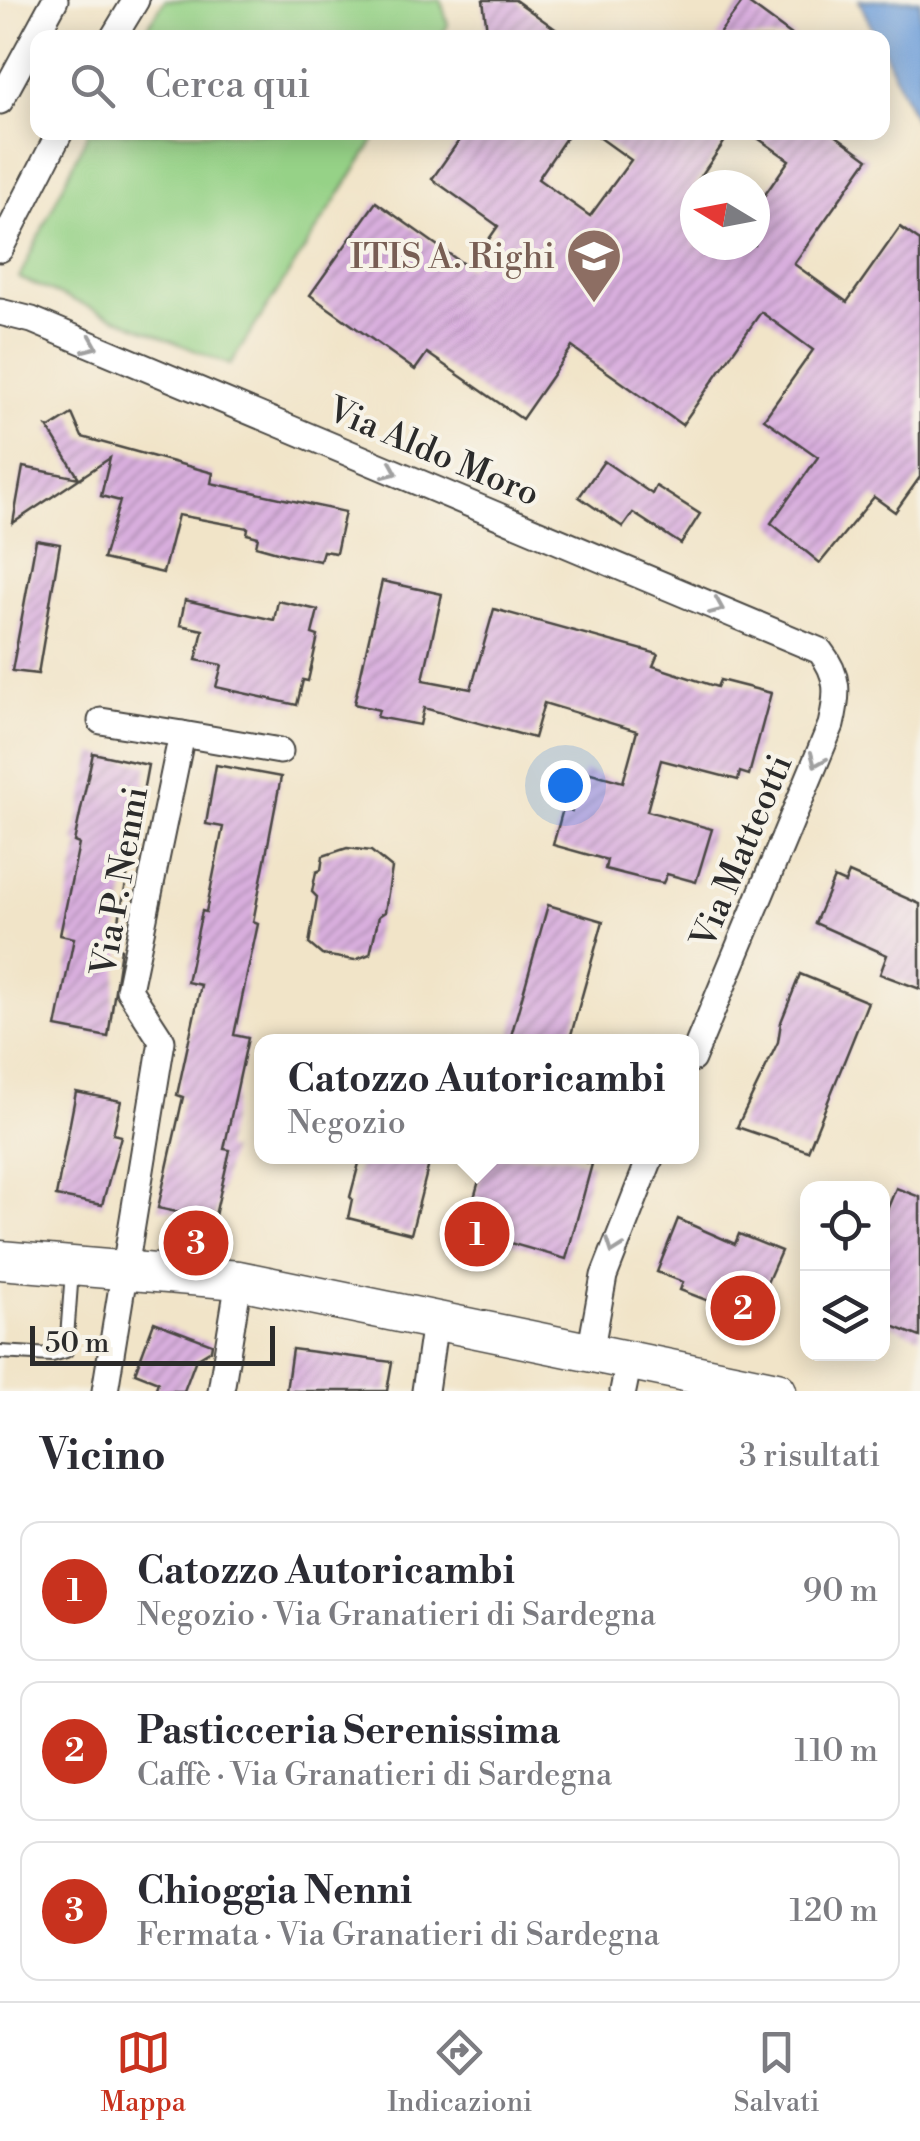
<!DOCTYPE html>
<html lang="it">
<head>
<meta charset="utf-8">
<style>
	body { margin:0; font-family:"Libre Bodoni",serif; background:#f7f7f7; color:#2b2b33 }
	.controls { position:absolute; right:30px; bottom:30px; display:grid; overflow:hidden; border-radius:20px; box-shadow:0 5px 25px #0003 }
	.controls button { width:90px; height:90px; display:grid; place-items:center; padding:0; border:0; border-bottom:2px solid #e1e1e2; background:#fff; color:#2b2b33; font:50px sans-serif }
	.compass { position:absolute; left:680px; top:170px; width:90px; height:90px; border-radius:50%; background:#fff; box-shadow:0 5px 25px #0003; rotate:280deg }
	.scale { position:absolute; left:30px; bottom:25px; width:245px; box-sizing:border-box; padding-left:10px; border:5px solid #2b2b2b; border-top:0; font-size:28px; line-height:35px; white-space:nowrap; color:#2b2b2b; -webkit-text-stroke:8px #f7f3e8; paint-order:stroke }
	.you { position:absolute; left:565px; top:785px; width:35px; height:35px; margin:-25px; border:8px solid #fff; border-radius:50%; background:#1a73e8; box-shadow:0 0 0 15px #1a73e833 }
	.badge { display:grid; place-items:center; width:65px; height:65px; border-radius:50%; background:#c8321e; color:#fff; font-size:32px; font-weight:700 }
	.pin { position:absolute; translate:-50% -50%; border:5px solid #fff; box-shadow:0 2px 10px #0006 }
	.popup { position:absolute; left:254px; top:1034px; width:445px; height:130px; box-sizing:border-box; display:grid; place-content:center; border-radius:20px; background:#fff; filter:drop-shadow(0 2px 8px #0005); font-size:32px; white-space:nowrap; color:#7c7c81 }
	.popup b { font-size:38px; color:#2b2b33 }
	.popup::after { content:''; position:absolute; left:50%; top:100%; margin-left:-20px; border:20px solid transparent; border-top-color:#fff }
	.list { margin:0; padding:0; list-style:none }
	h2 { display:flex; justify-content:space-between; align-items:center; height:130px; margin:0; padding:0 40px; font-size:42px }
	h2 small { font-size:32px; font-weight:400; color:#7c7c81 }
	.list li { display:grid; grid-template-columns:65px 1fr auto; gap:30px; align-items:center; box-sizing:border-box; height:140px; margin:0 20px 20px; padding:0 20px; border:2px solid #e1e1e2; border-radius:20px }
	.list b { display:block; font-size:38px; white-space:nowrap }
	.list p { margin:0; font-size:32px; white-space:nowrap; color:#7c7c81 }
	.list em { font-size:32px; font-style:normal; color:#7c7c81 }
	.icon { flex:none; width:55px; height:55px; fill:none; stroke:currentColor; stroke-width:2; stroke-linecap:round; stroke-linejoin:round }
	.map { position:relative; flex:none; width:920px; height:1391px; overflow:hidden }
	.search { position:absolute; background:#fff; box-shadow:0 5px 25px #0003; left:30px; right:30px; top:30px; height:110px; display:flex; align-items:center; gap:25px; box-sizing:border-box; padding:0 35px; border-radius:20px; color:#7c7c81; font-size:38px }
	.sheet { height:610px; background:#fff }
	nav { display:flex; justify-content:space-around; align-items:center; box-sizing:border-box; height:140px; border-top:2px solid #e1e1e2; background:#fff; font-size:28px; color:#7c7c81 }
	nav a { display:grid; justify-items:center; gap:5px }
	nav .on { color:#c8321e }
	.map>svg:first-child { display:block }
</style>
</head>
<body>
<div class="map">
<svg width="920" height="1391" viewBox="0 0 920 1391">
	<defs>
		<pattern id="building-hatch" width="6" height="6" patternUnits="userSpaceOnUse" patternTransform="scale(2.5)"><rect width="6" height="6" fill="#d9afde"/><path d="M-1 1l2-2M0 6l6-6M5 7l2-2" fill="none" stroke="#b08fb4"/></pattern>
	</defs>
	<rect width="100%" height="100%" fill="#f7f3e8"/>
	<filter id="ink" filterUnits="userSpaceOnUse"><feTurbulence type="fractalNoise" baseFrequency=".01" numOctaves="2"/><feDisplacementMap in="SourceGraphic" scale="20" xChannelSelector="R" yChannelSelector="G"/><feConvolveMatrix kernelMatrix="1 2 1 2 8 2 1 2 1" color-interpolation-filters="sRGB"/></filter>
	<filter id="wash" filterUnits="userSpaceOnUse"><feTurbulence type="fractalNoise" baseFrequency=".0048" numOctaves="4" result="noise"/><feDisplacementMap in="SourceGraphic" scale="40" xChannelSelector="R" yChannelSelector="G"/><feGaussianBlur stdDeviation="2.25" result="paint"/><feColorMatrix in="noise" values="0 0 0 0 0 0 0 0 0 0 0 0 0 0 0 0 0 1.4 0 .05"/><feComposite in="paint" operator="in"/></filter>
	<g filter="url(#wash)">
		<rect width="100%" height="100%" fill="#f1e4c8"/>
		<g fill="#96d287" stroke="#607e59" stroke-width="2.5">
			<polygon points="165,0 441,0 448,25 440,38 141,37"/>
			<polygon points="88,133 88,132 379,133 230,365 19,278"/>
		</g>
		<polygon fill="#6f9fd9" stroke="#4d6582" stroke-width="2.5" points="859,0 920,0 920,131 883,50 882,38 876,37"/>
		<g id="blocks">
			<g fill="url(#building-hatch)">
				<polygon points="483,0 515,0 568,38 488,38"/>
				<polygon points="744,0 796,38 716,38"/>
				<polygon points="465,132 570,132 538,179 590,216 631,160 592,132 731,132 695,185 695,245 755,245 755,209 789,160 749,132 831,132 868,159 794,264 847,302 900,227 920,241 920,477 895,512 874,497 820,563 771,523 818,457 764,419 813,350 761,312 682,425 572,347 522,419 427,353 415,370 310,295 376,202 469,268 498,226 432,179"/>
				<polygon points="72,414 82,437 213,473 211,483 345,512 336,553 323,551 320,561 288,555 256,546 258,537 247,534 248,528 178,515 163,573 103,559 120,501 101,496 110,458 13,523 23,467 79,478 47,427 50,428"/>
				<polygon points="604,461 652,494 656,486 700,514 681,544 633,513 623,527 579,497"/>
				<polygon points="36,540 60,544 38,674 12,671"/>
				<polygon points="382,581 442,594 423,680 471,689 494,609 658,654 653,666 717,687 720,680 771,693 749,775 740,772 738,780 661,760 647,811 712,829 696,882 667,874 663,883 648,880 605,869 607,860 553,845 563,809 572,811 584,771 623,782 637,731 544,703 534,738 424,708 420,725 377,717 379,710 354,704"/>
				<polygon points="185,600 274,620 278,601 318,610 312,634 318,636 308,681 303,680 297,705 216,687 222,665 196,660 203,630 180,625"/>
				<polygon points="93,753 148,765 114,947 121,949 108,1037 56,1027 74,938 60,935 79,844 74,842"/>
				<polygon points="216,765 281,777 253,922 258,924 234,1035 248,1038 224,1149 230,1150 214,1220 158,1208 183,1097 177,1095 201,985 187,982 202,911 206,912 223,827 206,824"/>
				<polygon points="347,848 371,851 392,868 385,912 379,916 370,954 355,960 322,955 309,944 317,897 312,892 316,872 321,870 323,856"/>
				<polygon points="849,873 920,904 920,989 880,974 887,955 815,923 834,878 845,883"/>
				<polygon points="548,905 603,921 569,1042 530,1042 511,1036"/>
				<polygon points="800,974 868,1002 808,1151 737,1127 778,1042 781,1022"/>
				<polygon points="76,1092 121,1101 113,1134 121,1136 102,1205 56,1196"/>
				<polygon points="361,1156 431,1156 411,1234 348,1218 352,1199 350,1197"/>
				<polygon points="486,1156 565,1156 592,1164 566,1259 465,1230"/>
				<polygon points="896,1188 920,1197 920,1337 882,1322 882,1222"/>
				<polygon points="678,1219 735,1244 739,1234 781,1251 754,1312 724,1300 722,1306 680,1290 683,1282 657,1272"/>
				<polygon points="154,1322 212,1344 211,1350 196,1359 184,1391 155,1391 158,1382 135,1373"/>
				<polygon points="292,1349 392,1362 387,1391 286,1391"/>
			</g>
		</g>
	</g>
	<g filter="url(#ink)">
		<use href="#blocks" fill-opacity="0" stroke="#494743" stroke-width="2.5"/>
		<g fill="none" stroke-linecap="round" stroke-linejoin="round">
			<g stroke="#494743" stroke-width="16">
				<polyline id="lane" points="0,1352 52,1355 66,1351 72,1271"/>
			</g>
			<g stroke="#494743" stroke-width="29">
				<g id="street">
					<polyline points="113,38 136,0"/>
					<polyline points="0,101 55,0"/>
					<polyline points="0,249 60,132"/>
					<path d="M0 312 32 320 820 651C840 676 838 695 831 725L692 1059"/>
					<polyline points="101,721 182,734"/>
					<polyline points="590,1353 604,1276 651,1156"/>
					<polyline points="105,1391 162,1041 129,990 182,734 280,751"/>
					<polyline points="221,1391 239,1280"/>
					<polyline points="425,1391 435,1321"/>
					<polyline points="623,1391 629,1361"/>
				</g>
			</g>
			<g stroke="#494743" stroke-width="41">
				<polyline id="secondary" points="0,1260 239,1280 777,1391"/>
			</g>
			<use href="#lane" stroke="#fff" stroke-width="12"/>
			<use href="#street" stroke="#fff" stroke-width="25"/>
			<use href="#secondary" stroke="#fff" stroke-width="38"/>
		</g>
		<defs><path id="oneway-chevron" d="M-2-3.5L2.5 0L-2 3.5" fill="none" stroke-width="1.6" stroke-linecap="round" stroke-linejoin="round" transform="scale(2.5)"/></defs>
		<g stroke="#a0a0a0">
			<use href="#oneway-chevron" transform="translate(91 345) rotate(23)"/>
			<use href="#oneway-chevron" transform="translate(391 471) rotate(23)"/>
			<use href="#oneway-chevron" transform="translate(717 607) rotate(23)"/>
			<use href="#oneway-chevron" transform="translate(817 760) rotate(113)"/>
			<use href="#oneway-chevron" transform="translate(614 1247) rotate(110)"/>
		</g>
	</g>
	<defs>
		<g id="school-pin" transform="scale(2.875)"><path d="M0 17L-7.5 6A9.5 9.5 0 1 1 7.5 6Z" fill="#8d6e63" stroke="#f7f3e8"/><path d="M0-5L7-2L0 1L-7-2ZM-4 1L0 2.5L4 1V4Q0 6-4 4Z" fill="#fff"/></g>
	</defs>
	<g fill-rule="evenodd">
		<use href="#school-pin" x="594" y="256"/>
	</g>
	<g text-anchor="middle" stroke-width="8" stroke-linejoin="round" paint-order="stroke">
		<g font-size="35" fill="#785e54" stroke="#f7f3e8" text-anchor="end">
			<text x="555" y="268">ITIS A. Righi</text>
		</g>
		<g font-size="35" fill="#2b2b2b" stroke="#f7f3e8">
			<text transform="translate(434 451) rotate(23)" y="12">Via Aldo Moro</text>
			<text transform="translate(741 851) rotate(-67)" y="12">Via Matteotti</text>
			<text transform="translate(119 881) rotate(-80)" y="12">Via P. Nenni</text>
		</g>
	</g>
</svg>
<div class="controls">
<button><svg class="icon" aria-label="locate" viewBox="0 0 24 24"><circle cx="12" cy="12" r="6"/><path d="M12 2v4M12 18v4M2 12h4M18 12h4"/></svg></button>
<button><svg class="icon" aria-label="layers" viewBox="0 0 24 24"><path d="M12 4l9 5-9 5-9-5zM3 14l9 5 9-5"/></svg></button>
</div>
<svg class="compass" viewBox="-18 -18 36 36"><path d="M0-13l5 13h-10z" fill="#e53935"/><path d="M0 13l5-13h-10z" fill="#7c7c81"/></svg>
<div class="scale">50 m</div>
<div class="you"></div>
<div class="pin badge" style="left:477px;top:1234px">1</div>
<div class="popup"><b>Catozzo Autoricambi</b>Negozio</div>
<div class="pin badge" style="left:743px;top:1308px">2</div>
<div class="pin badge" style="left:196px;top:1243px">3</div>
<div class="search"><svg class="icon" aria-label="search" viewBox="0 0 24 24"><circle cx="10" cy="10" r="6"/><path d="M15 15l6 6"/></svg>Cerca qui</div>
</div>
<section class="sheet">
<h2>Vicino<small>3 risultati</small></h2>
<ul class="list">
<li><span class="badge">1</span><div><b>Catozzo Autoricambi</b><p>Negozio · Via Granatieri di Sardegna</p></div><em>90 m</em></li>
<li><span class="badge">2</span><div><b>Pasticceria Serenissima</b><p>Caffè · Via Granatieri di Sardegna</p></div><em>110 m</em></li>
<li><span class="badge">3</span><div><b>Chioggia Nenni</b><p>Fermata · Via Granatieri di Sardegna</p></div><em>120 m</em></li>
</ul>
</section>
<nav>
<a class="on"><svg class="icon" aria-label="map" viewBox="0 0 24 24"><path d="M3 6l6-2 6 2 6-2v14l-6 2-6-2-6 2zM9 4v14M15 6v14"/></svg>Mappa</a>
<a><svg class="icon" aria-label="directions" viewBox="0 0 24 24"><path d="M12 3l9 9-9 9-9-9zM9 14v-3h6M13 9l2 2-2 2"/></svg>Indicazioni</a>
<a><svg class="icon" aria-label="saved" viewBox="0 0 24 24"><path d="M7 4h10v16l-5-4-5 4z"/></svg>Salvati</a>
</nav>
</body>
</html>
